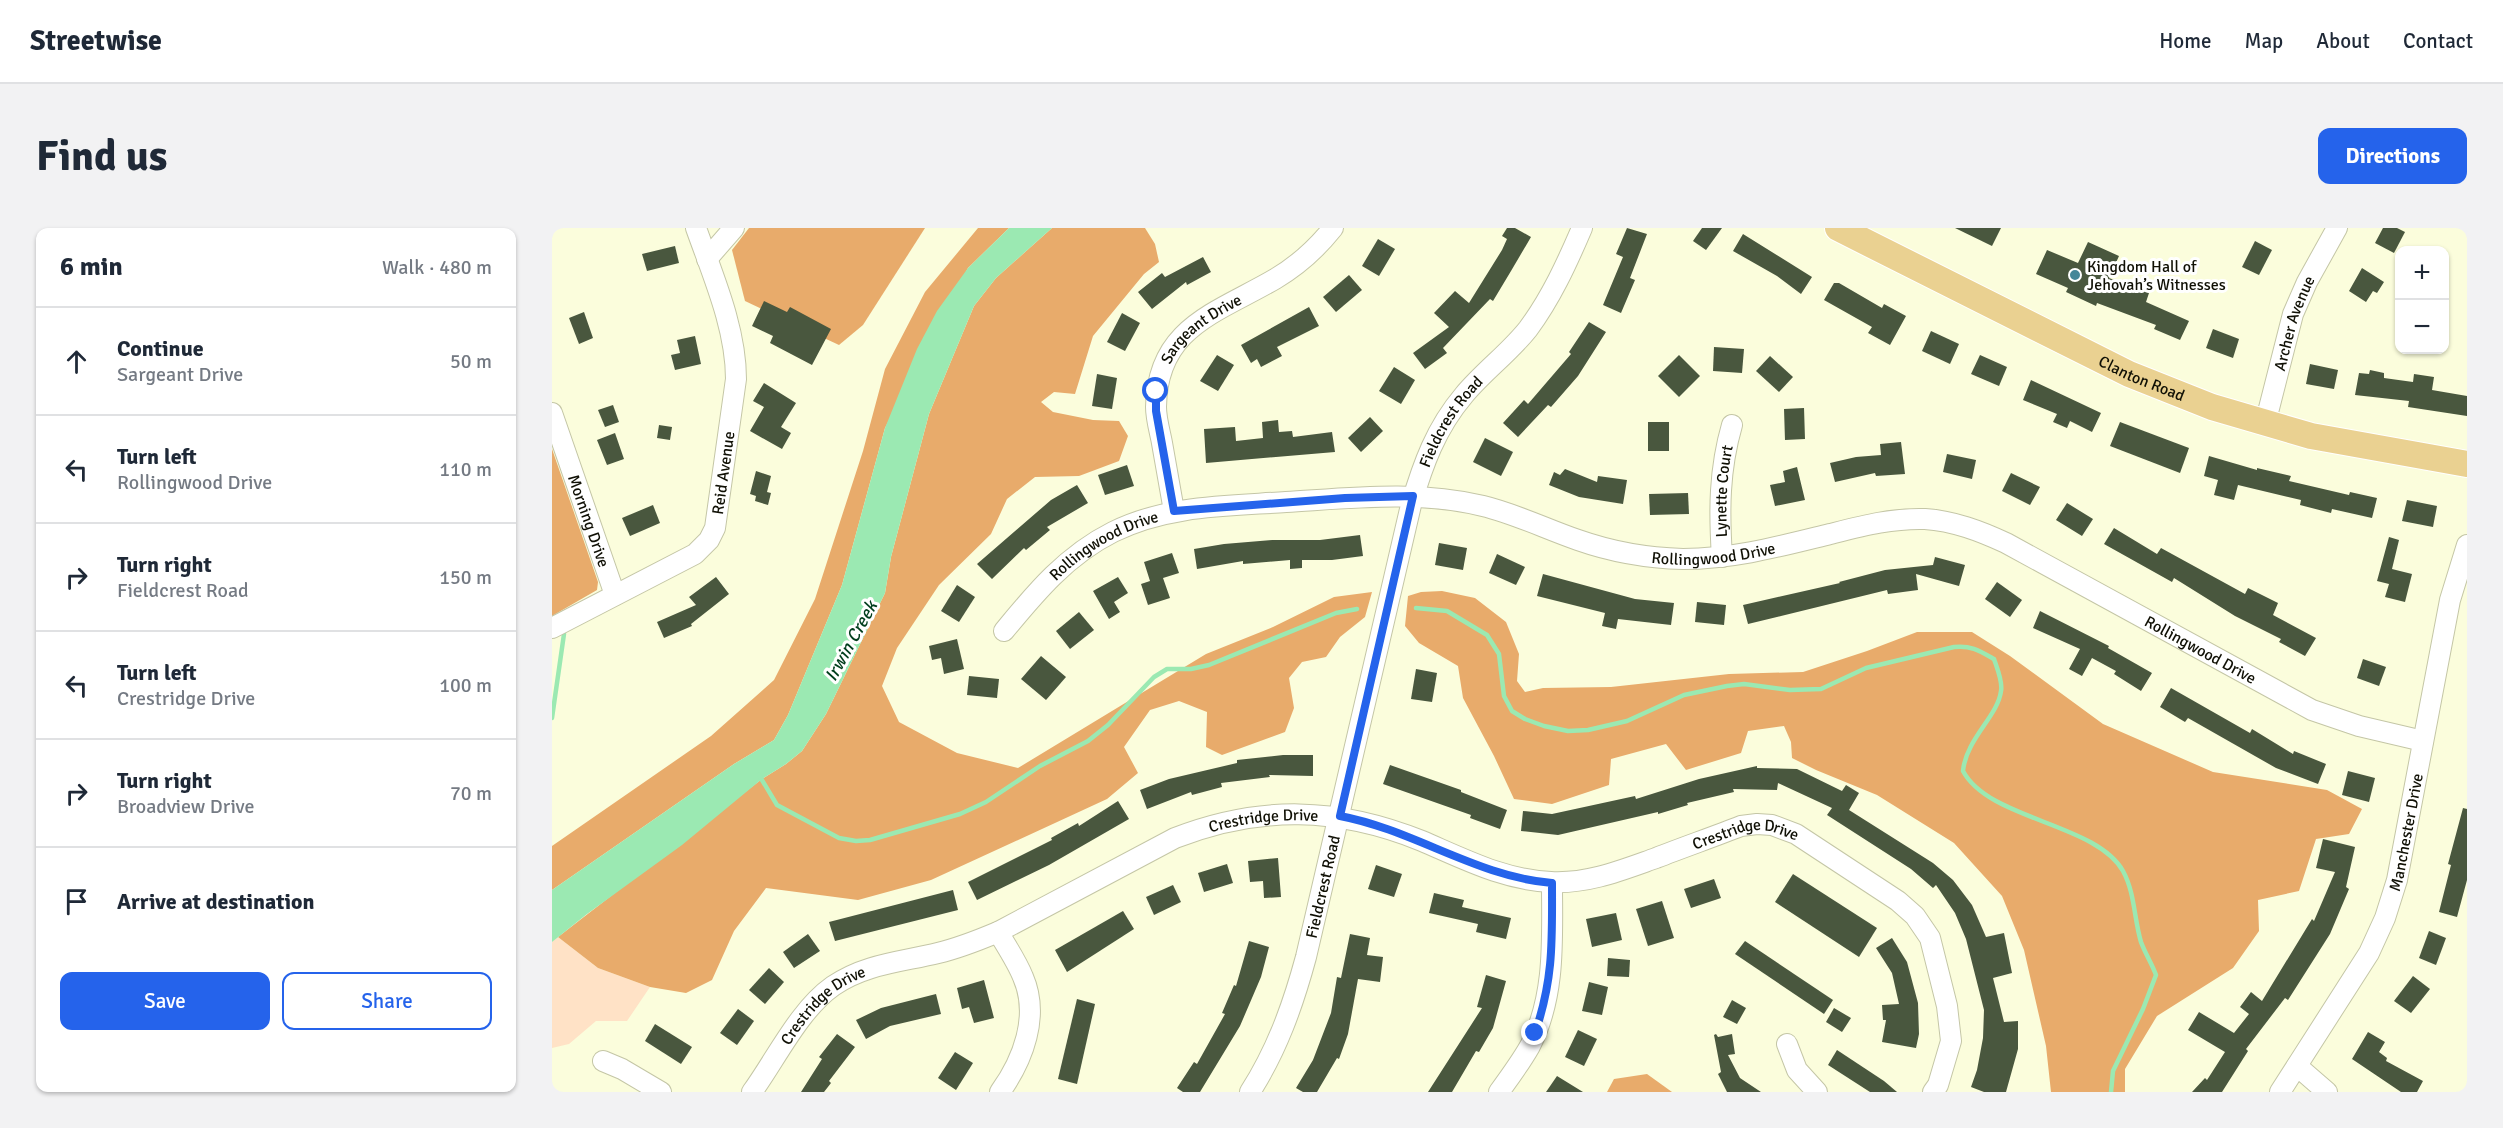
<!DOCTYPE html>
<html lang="en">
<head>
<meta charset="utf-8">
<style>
	body { margin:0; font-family:Signika,sans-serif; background:#f2f2f3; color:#1f2937 }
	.controls { position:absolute; right:18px; top:18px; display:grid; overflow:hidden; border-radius:12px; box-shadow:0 2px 4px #0004 }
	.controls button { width:54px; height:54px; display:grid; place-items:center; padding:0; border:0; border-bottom:2px solid #e0e1e3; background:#fff; color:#1f2937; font:30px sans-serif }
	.stop { position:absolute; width:18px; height:18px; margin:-14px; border:4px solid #2563eb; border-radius:50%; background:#fff }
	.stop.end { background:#2563eb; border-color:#fff; box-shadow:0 2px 6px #0008 }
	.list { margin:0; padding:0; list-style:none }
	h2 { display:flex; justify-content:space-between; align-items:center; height:78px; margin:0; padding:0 24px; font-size:26px }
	h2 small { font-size:20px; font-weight:400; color:#747a83 }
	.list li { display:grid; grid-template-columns:39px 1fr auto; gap:18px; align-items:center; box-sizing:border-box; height:108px; padding:0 24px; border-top:2px solid #e0e1e3 }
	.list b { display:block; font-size:22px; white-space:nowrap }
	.list p { margin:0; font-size:20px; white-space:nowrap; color:#747a83 }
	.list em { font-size:20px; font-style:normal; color:#747a83 }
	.actions { display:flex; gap:12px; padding:18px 24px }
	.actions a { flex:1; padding:14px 0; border:2px solid #2563eb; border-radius:12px; text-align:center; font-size:21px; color:#2563eb }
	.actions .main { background:#2563eb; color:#fff }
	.icon { flex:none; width:33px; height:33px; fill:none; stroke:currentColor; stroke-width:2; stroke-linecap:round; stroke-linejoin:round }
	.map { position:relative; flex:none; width:1915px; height:864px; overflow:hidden; border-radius:12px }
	header { display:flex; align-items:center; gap:36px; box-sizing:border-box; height:84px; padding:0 30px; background:#fff; border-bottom:2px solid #e0e1e3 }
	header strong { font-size:28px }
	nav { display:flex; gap:33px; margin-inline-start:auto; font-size:21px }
	.intro { display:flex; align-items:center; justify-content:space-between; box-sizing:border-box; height:144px; padding:0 36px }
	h1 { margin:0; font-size:42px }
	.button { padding:15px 27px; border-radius:12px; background:#2563eb; color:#fff; font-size:21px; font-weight:700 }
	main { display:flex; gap:36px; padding:0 36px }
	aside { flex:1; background:#fff; border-radius:12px; box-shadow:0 2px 4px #0004 }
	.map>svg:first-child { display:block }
</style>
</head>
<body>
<header>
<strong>Streetwise</strong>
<nav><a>Home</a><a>Map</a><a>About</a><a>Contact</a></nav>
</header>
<div class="intro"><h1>Find us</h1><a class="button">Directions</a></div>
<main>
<aside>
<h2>6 min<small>Walk · 480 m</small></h2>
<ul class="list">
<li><svg class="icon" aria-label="ahead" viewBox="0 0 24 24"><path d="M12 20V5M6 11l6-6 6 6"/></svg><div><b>Continue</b><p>Sargeant Drive</p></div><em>50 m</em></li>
<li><svg class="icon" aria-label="left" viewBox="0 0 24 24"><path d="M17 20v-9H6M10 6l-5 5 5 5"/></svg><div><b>Turn left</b><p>Rollingwood Drive</p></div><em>110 m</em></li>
<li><svg class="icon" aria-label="right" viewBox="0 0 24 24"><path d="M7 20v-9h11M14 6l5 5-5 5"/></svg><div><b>Turn right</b><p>Fieldcrest Road</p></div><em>150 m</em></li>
<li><svg class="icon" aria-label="left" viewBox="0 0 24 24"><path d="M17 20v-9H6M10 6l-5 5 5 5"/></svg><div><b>Turn left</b><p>Crestridge Drive</p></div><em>100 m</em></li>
<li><svg class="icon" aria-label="right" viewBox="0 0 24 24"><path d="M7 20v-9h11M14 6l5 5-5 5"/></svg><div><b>Turn right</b><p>Broadview Drive</p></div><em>70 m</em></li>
<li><svg class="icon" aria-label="arrive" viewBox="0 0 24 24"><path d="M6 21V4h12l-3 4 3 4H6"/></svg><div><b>Arrive at destination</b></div></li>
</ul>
<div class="actions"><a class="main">Save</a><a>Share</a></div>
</aside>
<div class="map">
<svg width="1915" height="864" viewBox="0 0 1915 864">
	<rect width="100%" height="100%" fill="#fbfddc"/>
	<polygon fill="#ffe2c6" points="6,709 46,740 98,759 75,793 44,793 17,816 0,820 0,714"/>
	<g fill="#e8ab6b">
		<polygon points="197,0 373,0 311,97 287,117 193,73 180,22"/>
		<polygon points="426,0 457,0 416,40 333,200 290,357 236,487 222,512 182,536 0,662 0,618 159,508 222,452 263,371 311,223 333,141 373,64"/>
		<polygon points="500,0 593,0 603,16 607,34 592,46 541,108 523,166 502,164 489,174 501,184 541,192 567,193 576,208 567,233 527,248 483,249 455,271 439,306 387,357 345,420 330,458 347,494 405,525 466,540 654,426 721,399 782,369 820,364 813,389 788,409 774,429 750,434 737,450 742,480 733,504 670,527 654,519 655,484 627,473 598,482 572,519 586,545 555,571 379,652 306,672 214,660 182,703 160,752 134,765 98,759 46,740 6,709 210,551 234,536 250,523 274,486 333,365 339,329 377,186 422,78 444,50"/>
		<polygon points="0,221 46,354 45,362 0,388"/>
		<polygon points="890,363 923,370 954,394 967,426 965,453 973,464 991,460 1059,459 1177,446 1251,444 1315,423 1365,404 1420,404 1458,428 1551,496 1661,544 1775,562 1810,581 1797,606 1764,611 1747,663 1706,672 1707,703 1681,740 1605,788 1573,841 1573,864 1499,864 1494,818 1472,722 1450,668 1402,615 1325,567 1264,542 1240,530 1239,514 1232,498 1196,503 1189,525 1134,542 1114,516 1059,531 1057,557 1000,576 962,571 942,528 911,470 906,438 867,415 853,398 856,368 869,364"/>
		<polygon points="1095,846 1120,864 1055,864 1062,851"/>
	</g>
	<polygon fill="#9be9b2" points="457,0 500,0 444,50 422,78 377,186 339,329 333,365 274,486 250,523 234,536 210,551 130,617 35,686 0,714 0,662 182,536 222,512 236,487 290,357 333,200 365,121 385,83 416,40"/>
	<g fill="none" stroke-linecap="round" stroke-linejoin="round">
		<g stroke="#9be9b2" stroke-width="4.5">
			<path d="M864 380 895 383 935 407 947 426 952 468 960 483 973 491 992 498 1016 503 1036 502 1075 493 1132 467 1175 458 1192 456 1238 462 1269 461 1314 440 1402 419C1419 417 1428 423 1442 431 1445 440 1451 454 1449 463 1446 488 1414 511 1411 543 1437 592 1544 595 1571 643 1583 665 1582 691 1589 714 1593 725 1600 736 1604 747L1591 781 1561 843 1559 864"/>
			<polyline points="0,490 12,406"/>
			<polyline points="207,547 225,577 287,610 304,613 318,612 408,586 434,574 488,538 536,513 556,497 602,449 615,441 639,441 657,437 784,385 805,381"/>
		</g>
	</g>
	<g fill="#49573e">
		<polygon points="955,0 963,0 979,9 959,43 941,73 938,71 891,120 895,125 873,141 861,125 897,99 882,85 903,63 917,75 950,22 955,11 950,8"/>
		<polygon points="1075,0 1095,6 1078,50 1083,52 1069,85 1051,77 1071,29 1064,26"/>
		<polygon points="1150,0 1170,0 1154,22 1141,13"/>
		<polygon points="1403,0 1449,0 1440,18"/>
		<polygon points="1831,0 1845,0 1853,4 1842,25 1823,15"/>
		<polygon points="1191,6 1260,49 1249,66 1225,48 1181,23"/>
		<polygon points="826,11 843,21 827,48 810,38"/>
		<polygon points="1703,13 1720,22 1707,47 1690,39"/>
		<polygon points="1536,14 1567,28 1557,50 1597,65 1594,74 1637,93 1628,112 1602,101 1604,97 1545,75 1544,78 1514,64 1516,60 1484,46 1495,22 1526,35"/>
		<polygon points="123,18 127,35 95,43 90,26"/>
		<polygon points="651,29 659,44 635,57 634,54 600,81 586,64 610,45 613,49"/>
		<polygon points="1810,40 1832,54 1825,65 1821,63 1814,74 1797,63"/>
		<polygon points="797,47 810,62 784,84 771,69"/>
		<polygon points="1282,55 1287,55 1330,80 1332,76 1354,88 1338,117 1316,105 1320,99 1272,72"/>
		<polygon points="212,73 235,84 238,79 279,101 260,137 218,115 221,108 200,98"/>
		<polygon points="757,79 767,98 725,119 730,128 709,139 705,131 699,135 689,117"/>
		<polygon points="32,84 41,110 27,116 17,90"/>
		<polygon points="570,85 588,95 573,123 555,114"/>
		<polygon points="1037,94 1054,104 1026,148 999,179 996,177 966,209 951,195 972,172 976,176 1019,126 1017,124"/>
		<polygon points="1661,101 1687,111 1681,130 1654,120"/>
		<polygon points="1379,103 1407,116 1398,136 1370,123"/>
		<polygon points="143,108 149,136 123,142 119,127 128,125 125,112"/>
		<polygon points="1162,119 1192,121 1190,145 1161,143"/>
		<polygon points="665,127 682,137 666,163 648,153"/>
		<polygon points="1127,127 1148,148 1127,169 1106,148"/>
		<polygon points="1428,127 1455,139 1447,158 1419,146"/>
		<polygon points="1218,128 1241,149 1227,164 1204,143"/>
		<polygon points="1758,136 1786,142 1782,161 1754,156"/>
		<polygon points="842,139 863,152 849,176 827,163"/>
		<polygon points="1818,142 1832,145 1832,150 1861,154 1862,146 1882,149 1880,162 1915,168 1915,188 1856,179 1857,173 1803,167 1807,145 1817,146"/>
		<polygon points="545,146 565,150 560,181 540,178"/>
		<polygon points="1479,152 1549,185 1540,204 1518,193 1515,200 1501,194 1505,186 1471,172"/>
		<polygon points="212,155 244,175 229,199 239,205 230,221 198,203 212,179 201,173"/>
		<polygon points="61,177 67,194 53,199 46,182"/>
		<polygon points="1252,180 1253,211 1233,212 1232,181"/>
		<polygon points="818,189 831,203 809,224 796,210"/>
		<polygon points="726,192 727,204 740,203 741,209 780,204 783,224 654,235 652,201 683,199 684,213 711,210 710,194"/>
		<rect x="1096" y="194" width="21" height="29"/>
		<polygon points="1568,194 1637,220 1628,245 1558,218"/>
		<polygon points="107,197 120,199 118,212 105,210"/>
		<polygon points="63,205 72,231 55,237 45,212"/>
		<polygon points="933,210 961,224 949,248 921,234"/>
		<polygon points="1349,214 1353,246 1324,248 1323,245 1283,254 1278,235 1304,229 1329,227 1328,216"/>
		<polygon points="1395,226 1424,232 1420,251 1391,244"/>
		<polygon points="1657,228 1705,242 1705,240 1739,248 1737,253 1797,267 1798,264 1825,270 1820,290 1780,281 1779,285 1748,277 1749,272 1686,257 1682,272 1662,267 1666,252 1652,248"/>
		<polygon points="575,237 582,258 553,267 546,247"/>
		<polygon points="1245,239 1253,272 1223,278 1218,257 1233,254 1231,243"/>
		<polygon points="1013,241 1045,254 1046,248 1075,252 1071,276 1027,269 997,257 1002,244 1008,247"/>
		<polygon points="204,243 219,248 215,264 219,265 216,277 203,273 204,268 198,266"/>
		<polygon points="1459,245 1488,259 1478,277 1450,263"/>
		<polygon points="525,257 536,275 495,299 498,302 474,322 472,320 440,351 425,336 499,272"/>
		<polygon points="1136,265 1137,286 1098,287 1097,266"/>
		<polygon points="1855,272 1885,278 1881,299 1850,293"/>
		<polygon points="1515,275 1541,291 1530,308 1504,292"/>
		<polygon points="101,277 108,295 78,308 70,290"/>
		<polygon points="1562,300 1605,326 1609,320 1693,366 1696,360 1726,375 1721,387 1764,410 1753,428 1727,414 1729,411 1683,388 1622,350 1620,354 1552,316"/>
		<polygon points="808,307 811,328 780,332 750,332 750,340 738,341 738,332 691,336 691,333 645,341 642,321 672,316 720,312 768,312"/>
		<polygon points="1837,309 1847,312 1840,341 1860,346 1853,374 1833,369 1837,356 1825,353"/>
		<polygon points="887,315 915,320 911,342 883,337"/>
		<polygon points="620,325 627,345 611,350 618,370 596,377 589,356 598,353 592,334"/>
		<polygon points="945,326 973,339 964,357 937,345"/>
		<polygon points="1383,329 1413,337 1407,358 1364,346 1366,362 1336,366 1335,362 1196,396 1191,377 1288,355 1287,354 1333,342 1381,337"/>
		<polygon points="991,346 1083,371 1122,375 1119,397 1066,391 1064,401 1050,398 1053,385 985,368"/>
		<polygon points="164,349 177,366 139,396 140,398 112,410 105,394 144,377 137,369"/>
		<polygon points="566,349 576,365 562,374 568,384 557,391 541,363"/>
		<polygon points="1445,354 1470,372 1458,389 1433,371"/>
		<polygon points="405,357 423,369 407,394 389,383"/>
		<polygon points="1145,374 1174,377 1172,397 1143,394"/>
		<polygon points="1488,383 1557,418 1556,420 1600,445 1589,463 1562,446 1564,443 1540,430 1530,448 1517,441 1528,421 1481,400"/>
		<polygon points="527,384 542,402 518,421 504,403"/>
		<polygon points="405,411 412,441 392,446 389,430 380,432 377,418"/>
		<polygon points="489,428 514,449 494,472 469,451"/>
		<polygon points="1811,431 1834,439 1827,458 1805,450"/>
		<polygon points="864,441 885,445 880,474 859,471"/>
		<polygon points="417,448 447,451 445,470 415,467"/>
		<polygon points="1619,460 1698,505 1700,501 1741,526 1742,523 1774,536 1766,556 1724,540 1636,490 1633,494 1608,479"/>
		<polygon points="731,527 761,527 761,548 717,547 718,549 669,555 670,559 640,567 639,564 595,581 588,562 617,551 685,535 685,532"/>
		<polygon points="838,537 909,562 909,564 955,582 948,601 918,590 919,587 831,556"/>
		<polygon points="1205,538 1205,540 1245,541 1290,563 1294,557 1307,565 1297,582 1381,635 1401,652 1420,677 1434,709 1452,705 1460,745 1441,750 1452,794 1466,793 1466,821 1454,864 1432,864 1419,859 1425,842 1431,810 1432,782 1414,711 1403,685 1384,657 1381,660 1359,641 1275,587 1280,580 1226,555 1225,562 1181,561 1182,564 1135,575 1136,577 1106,586 1106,584 1006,607 969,603 971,583 1000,586 1083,568 1084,571 1147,551"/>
		<polygon points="1796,543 1823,550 1817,574 1790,567"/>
		<polygon points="566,573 577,591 497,637 425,672 416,654 500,612 499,610 526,595 527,598"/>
		<polygon points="1911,580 1915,581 1915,652 1905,689 1887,684 1899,637 1896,636"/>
		<polygon points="1771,611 1803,619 1794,659 1797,661 1778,706 1736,772 1733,770 1694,821 1696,823 1670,864 1640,864 1653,850 1655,852 1673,824 1636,802 1647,784 1682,805 1697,786 1688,779 1699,764 1710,773 1760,691 1762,693 1783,644 1764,640"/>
		<polygon points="726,630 729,669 712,670 711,653 698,654 696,633"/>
		<polygon points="675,636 681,655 652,664 646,645"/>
		<polygon points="824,637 850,646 842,669 816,661"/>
		<polygon points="1241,646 1325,700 1307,729 1223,674"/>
		<polygon points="1162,651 1169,670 1139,680 1132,661"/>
		<polygon points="621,657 629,674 602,687 594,669"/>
		<polygon points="401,662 406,682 283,713 277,694"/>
		<polygon points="882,665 912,672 910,679 959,690 954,711 924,704 926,696 877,685"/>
		<polygon points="1110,673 1122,710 1096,718 1084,681"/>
		<polygon points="571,683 582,701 515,744 503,722"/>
		<polygon points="1064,685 1070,712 1040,719 1034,691"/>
		<polygon points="1877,703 1894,710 1884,737 1867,730"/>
		<polygon points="256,706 268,723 242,740 231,724"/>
		<polygon points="798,706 818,710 815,727 831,729 828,754 806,751 796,806 787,831 785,830 765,864 751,864 744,860 761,832 779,785 785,749 789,750"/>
		<polygon points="1340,710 1355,734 1366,775 1367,806 1364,820 1330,814 1334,792 1331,792 1330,777 1347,776 1340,745 1324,720"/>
		<polygon points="697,713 717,719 709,749 688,798 648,864 631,864 625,860 642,834 645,836 673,786 670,785 682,757 684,758"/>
		<polygon points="1193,713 1281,772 1272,786 1183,726"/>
		<polygon points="1056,730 1078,732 1077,749 1055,748"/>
		<polygon points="217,740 232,754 213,776 197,762"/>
		<polygon points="934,747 954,753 941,800 927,824 924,823 900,864 876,864 930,780 925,779"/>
		<polygon points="1861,748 1878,761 1859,785 1842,773"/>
		<polygon points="432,752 442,790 422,795 417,779 410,781 405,760"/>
		<polygon points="1037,754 1056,759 1050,787 1030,783"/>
		<polygon points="384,766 389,786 338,798 314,811 304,792 329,780"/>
		<polygon points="525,771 543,776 525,856 506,851"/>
		<polygon points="1180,772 1194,780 1185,796 1171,789"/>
		<polygon points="1282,780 1299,790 1290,804 1274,794"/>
		<polygon points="186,781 202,793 185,817 168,805"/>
		<polygon points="103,796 140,819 129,836 93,813"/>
		<polygon points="1026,802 1045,811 1032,838 1013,829"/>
		<polygon points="1816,804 1833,814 1827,824 1835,830 1834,833 1871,853 1865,864 1849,864 1800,831"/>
		<polygon points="285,806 303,819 277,853 279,855 272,864 249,864 270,831 267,829"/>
		<polygon points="1164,806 1166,809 1180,806 1183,826 1176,827 1188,850 1209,864 1175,864 1166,846 1169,844 1162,807"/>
		<polygon points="1285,822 1332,853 1345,864 1318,864 1276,837"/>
		<polygon points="403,824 421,835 404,862 386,850"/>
		<polygon points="1005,848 1031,864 994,864"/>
	</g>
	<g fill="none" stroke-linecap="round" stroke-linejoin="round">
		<g stroke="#c4c6a6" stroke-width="22">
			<g id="minor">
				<polyline points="155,31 182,0"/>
				<path id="s1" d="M0 185 63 367"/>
				<path id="s2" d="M1713 196 1741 86 1755 54 1785 0"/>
				<path id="s3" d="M622 283C618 260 614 238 610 215 608 204 604 191 604 179 605 99 665 85 723 51 745 38 765 20 781 0"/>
				<path id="s4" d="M1170 329C1167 283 1167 242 1180 197"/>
				<path id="s5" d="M0 400 143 326 157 312 163 300 184 151C184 100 161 48 144 0"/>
				<path id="s6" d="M452 403C484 364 515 327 561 304 615 277 676 278 734 274 799 270 866 262 931 278 964 286 994 301 1026 312 1060 324 1095 330 1131 331 1182 331 1229 318 1278 306 1310 298 1340 290 1373 291 1402 293 1428 303 1454 315L1760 482 1807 498 1871 513"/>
				<path d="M446 704C455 719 465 734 471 749 488 788 471 832 448 864"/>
				<polyline points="1235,816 1245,842 1265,864"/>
				<polyline points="51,833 70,841 109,864"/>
				<polyline points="1745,838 1775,864"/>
				<path id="s7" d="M200 864C224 831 247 782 281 758 313 736 349 734 386 725 407 720 427 712 446 704L623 610C708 577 786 579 870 613 912 631 952 652 999 654 1036 656 1070 642 1104 630 1132 619 1161 609 1189 598L1205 596 1220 597 1244 606 1346 673 1363 688 1378 710 1395 778 1399 813 1386 857 1381 864"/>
				<path id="s8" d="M698 864C725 822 741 777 754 729L859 277C871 236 884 200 912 167 932 143 957 125 976 101 999 70 1015 35 1030 0"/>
				<path d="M947 864C958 849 969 834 978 818 1004 767 1000 710 1000 655"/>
				<path id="s9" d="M1728 864 1817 725 1833 690 1845 652 1898 372 1915 317"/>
			</g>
		</g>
		<g stroke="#fff" stroke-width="28">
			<g id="major">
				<path id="s10" d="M1286 0 1577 146 1660 179 1759 208 1915 236"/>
			</g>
		</g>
		<use href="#minor" stroke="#fff" stroke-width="20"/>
		<use href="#major" stroke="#ead191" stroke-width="26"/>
	</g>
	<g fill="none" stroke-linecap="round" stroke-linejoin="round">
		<path stroke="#2563eb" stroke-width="8" d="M604 163V183L622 283 793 270 861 268 788 588C862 602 925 649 1000 655 1000 711 1002 749 983 805"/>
	</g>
	<circle fill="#458799" stroke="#fff" stroke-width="2" cx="1523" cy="47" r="6"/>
	<g text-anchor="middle" stroke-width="6" stroke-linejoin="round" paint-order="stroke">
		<g font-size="16" fill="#101005" stroke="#fff" text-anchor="start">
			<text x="1535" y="44">Kingdom Hall of<tspan x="1535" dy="18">Jehovah’s Witnesses</tspan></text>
		</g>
		<g font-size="16" fill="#101005" stroke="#fff">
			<text dy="6" stroke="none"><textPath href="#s2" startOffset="105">Archer Avenue</textPath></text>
			<text dy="6" stroke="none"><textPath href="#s3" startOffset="202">Sargeant Drive</textPath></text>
			<text dy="6" stroke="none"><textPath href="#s10" startOffset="339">Clanton Road</textPath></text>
			<text dy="6" stroke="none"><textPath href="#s8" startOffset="704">Fieldcrest Road</textPath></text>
			<text dy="6" stroke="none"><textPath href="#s5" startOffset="250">Reid Avenue</textPath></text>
			<text dy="6" stroke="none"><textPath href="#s4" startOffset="66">Lynette Court</textPath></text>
			<text dy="6" stroke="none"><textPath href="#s1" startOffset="114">Morning Drive</textPath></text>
			<text dy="6" stroke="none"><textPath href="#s6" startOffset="134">Rollingwood Drive</textPath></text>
			<text dy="6" stroke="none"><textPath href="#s6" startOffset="762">Rollingwood Drive</textPath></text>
			<text dy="6" stroke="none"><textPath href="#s6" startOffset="1284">Rollingwood Drive</textPath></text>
			<text dy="6" stroke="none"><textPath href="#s7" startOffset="600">Crestridge Drive</textPath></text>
			<text dy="6" stroke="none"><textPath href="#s9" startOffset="292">Manchester Drive</textPath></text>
			<text dy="6" stroke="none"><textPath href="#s7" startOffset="1102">Crestridge Drive</textPath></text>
			<text dy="6" stroke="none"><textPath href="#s8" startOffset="219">Fieldcrest Road</textPath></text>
			<text dy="6" stroke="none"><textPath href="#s7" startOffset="114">Crestridge Drive</textPath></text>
		</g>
		<g font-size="18" font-style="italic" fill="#003e1c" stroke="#fff">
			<text transform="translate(299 413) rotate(-61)" y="6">Irwin Creek</text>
		</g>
	</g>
</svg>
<div class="controls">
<button>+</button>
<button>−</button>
</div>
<div class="stop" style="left:604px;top:163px"></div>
<div class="stop end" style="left:983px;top:805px"></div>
</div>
</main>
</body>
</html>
